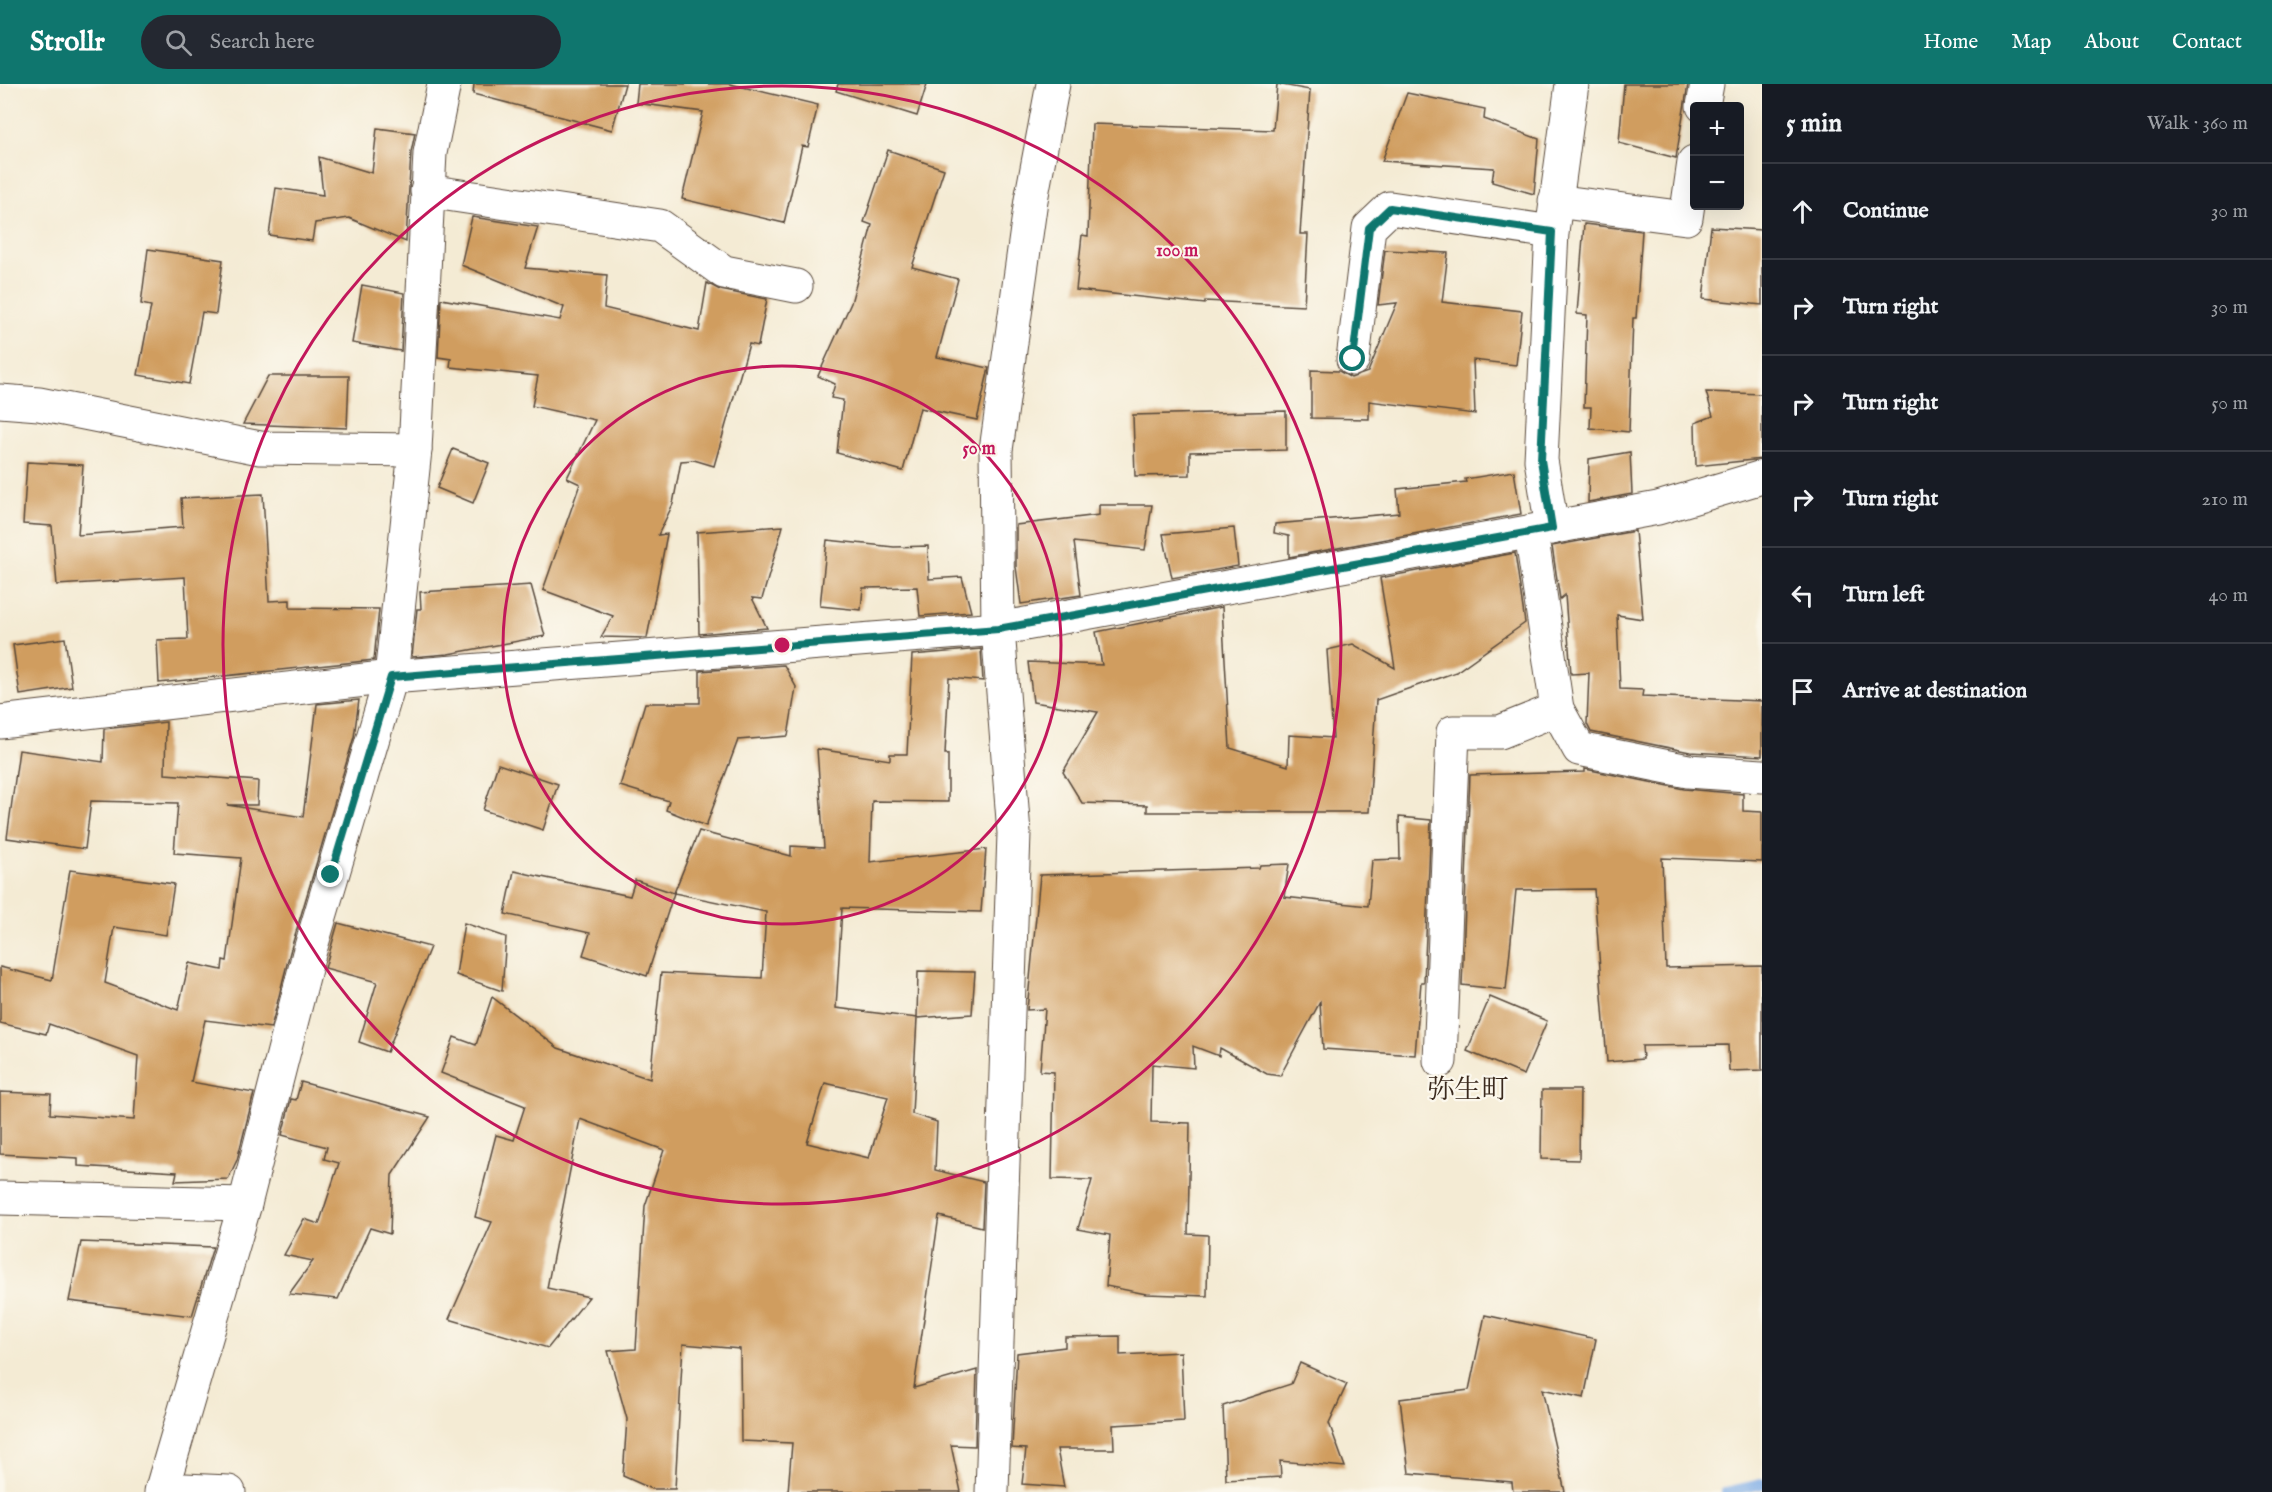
<!DOCTYPE html>
<html lang="en">
<head>
<meta charset="utf-8">
<style>
	body { margin:0; font-family:"IM FELL English","Noto Serif JP",serif; background:#242831; color:#f1f3f6 }
	.controls { position:absolute; right:18px; top:18px; display:grid; overflow:hidden; border-radius:6px; box-shadow:0 6px 24px #0002 }
	.controls button { width:54px; height:54px; display:grid; place-items:center; padding:0; border:0; border-bottom:2px solid #363941; background:#171b24; color:#f1f3f6; font:30px sans-serif }
	.stop { position:absolute; width:18px; height:18px; margin:-14px; border:4px solid #0f766e; border-radius:50%; background:#fff }
	.stop.end { background:#0f766e; border-color:#fff; box-shadow:0 2px 6px #0008 }
	.list { margin:0; padding:0; list-style:none }
	h2 { display:flex; justify-content:space-between; align-items:center; height:78px; margin:0; padding:0 24px; font-size:26px }
	h2 small { font-size:20px; font-weight:400; color:#9ea1a6 }
	.list li { display:grid; grid-template-columns:39px 1fr auto; gap:18px; align-items:center; box-sizing:border-box; height:96px; padding:0 24px; border-top:2px solid #363941 }
	.list b { display:block; font-size:22px; white-space:nowrap }
	.list em { font-size:20px; font-style:normal; color:#9ea1a6 }
	.icon { flex:none; width:33px; height:33px; fill:none; stroke:currentColor; stroke-width:2; stroke-linecap:round; stroke-linejoin:round }
	.map { position:relative; flex:none; width:1762px; height:1408px; overflow:hidden }
	header { display:flex; align-items:center; gap:36px; box-sizing:border-box; height:84px; padding:0 30px; background:#0f766e; color:#fff }
	header strong { font-size:28px }
	nav { display:flex; gap:33px; margin-inline-start:auto; font-size:21px }
	.search { width:420px; height:54px; background:#242831; display:flex; align-items:center; gap:15px; box-sizing:border-box; padding:0 21px; border-radius:33px; color:#9ea1a6; font-size:22px }
	main { display:flex }
	aside { flex:1; background:#171b24 }
	.map>svg:first-child { display:block }
</style>
</head>
<body>
<header>
<strong>Strollr</strong>
<div class="search"><svg class="icon" aria-label="search" viewBox="0 0 24 24"><circle cx="10" cy="10" r="6"/><path d="M15 15l6 6"/></svg>Search here</div>
<nav><a>Home</a><a>Map</a><a>About</a><a>Contact</a></nav>
</header>
<main>
<div class="map">
<svg width="1762" height="1408" viewBox="0 0 1762 1408">
	<rect width="100%" height="100%" fill="#fbf7ec"/>
	<filter id="ink" filterUnits="userSpaceOnUse"><feTurbulence type="fractalNoise" baseFrequency=".0167" numOctaves="2"/><feDisplacementMap in="SourceGraphic" scale="12" xChannelSelector="R" yChannelSelector="G"/><feConvolveMatrix kernelMatrix="1 2 1 2 8 2 1 2 1" color-interpolation-filters="sRGB"/></filter>
	<filter id="wash" filterUnits="userSpaceOnUse"><feTurbulence type="fractalNoise" baseFrequency=".008" numOctaves="4" result="noise"/><feDisplacementMap in="SourceGraphic" scale="24" xChannelSelector="R" yChannelSelector="G"/><feGaussianBlur stdDeviation="1.35" result="paint"/><feColorMatrix in="noise" values="0 0 0 0 0 0 0 0 0 0 0 0 0 0 0 0 0 1.4 0 .05"/><feComposite in="paint" operator="in"/></filter>
	<g filter="url(#wash)">
		<rect width="100%" height="100%" fill="#f4ebd4"/>
		<g fill="none" stroke-linecap="round" stroke-linejoin="round">
			<polyline stroke="#7dace7" stroke-width="10" points="1726,1408 1762,1400"/>
		</g>
		<g id="blocks">
			<g fill="#d09d5f" fill-rule="evenodd">
				<polygon points="474,0 625,0 612,46 473,10"/>
				<polygon points="638,0 730,0 818,21 808,63 802,62 784,139 682,115 703,28 636,19"/>
				<polygon points="838,0 927,0 917,32 836,7"/>
				<polygon points="1277,0 1310,6 1300,150 1308,150 1304,222 1205,217 1205,220 1076,206 1082,151 1088,152 1092,40 1273,46"/>
				<polygon points="1624,0 1688,0 1676,74 1619,59"/>
				<polygon points="1407,9 1485,25 1484,35 1539,55 1534,110 1492,98 1494,84 1382,77"/>
				<polygon points="377,44 415,49 411,68 406,158 349,134 315,139 312,157 269,151 276,104 323,111 319,73 372,89"/>
				<polygon points="888,66 944,85 912,183 958,195 937,273 989,284 977,336 920,324 903,387 837,369 843,316 831,314 835,300 818,292 851,219 872,141 864,138"/>
				<polygon points="472,133 538,143 525,184 607,191 604,224 699,247 707,199 720,206 767,215 758,262 749,260 714,382 694,376 681,377 673,420 658,451 667,450 647,554 601,553 613,532 543,506 580,400 567,394 595,336 532,322 538,292 450,283 451,275 438,273 441,215 560,236 564,223 461,181"/>
				<polygon points="1584,140 1642,147 1636,234 1633,234 1629,348 1590,344 1591,323 1584,323 1587,231 1577,230"/>
				<polygon points="1711,143 1762,146 1762,221 1703,215"/>
				<polygon points="148,165 223,176 216,230 202,228 189,300 138,291 151,222 141,220"/>
				<polygon points="1385,166 1448,169 1442,218 1522,227 1516,281 1473,276 1475,330 1369,317 1369,335 1311,334 1311,286 1339,287 1351,294 1368,288 1397,219 1378,221"/>
				<polygon points="362,201 404,209 401,267 352,259"/>
				<polygon points="268,292 349,292 347,344 243,340"/>
				<polygon points="1706,308 1762,310 1762,375 1696,382 1695,339 1713,332"/>
				<polygon points="1286,327 1286,366 1190,368 1190,391 1135,392 1133,331"/>
				<polygon points="453,365 489,379 473,419 437,404"/>
				<polygon points="1630,368 1632,410 1588,418 1589,375"/>
				<polygon points="27,378 83,381 78,451 183,443 181,414 263,410 269,517 290,516 290,524 379,525 374,576 159,599 157,556 188,555 185,493 57,501 52,442 23,440"/>
				<polygon points="1514,387 1521,430 1289,473 1289,452 1274,449 1275,440 1399,429 1397,405 1466,398 1465,395"/>
				<polygon points="1099,421 1152,421 1145,466 1074,458 1081,511 1021,520 1016,483 1016,441 1099,431"/>
				<polygon points="783,442 762,515 752,514 767,544 699,550 697,448"/>
				<polygon points="1234,444 1238,482 1172,494 1163,450"/>
				<polygon points="1635,447 1643,535 1617,531 1620,605 1643,606 1642,612 1762,617 1762,672 1690,668 1591,648 1587,640 1589,589 1571,590 1565,511 1560,515 1552,462"/>
				<polygon points="827,456 894,463 928,462 929,495 962,493 971,528 920,532 917,503 863,504 861,526 820,522"/>
				<polygon points="1515,469 1525,539 1456,588 1376,616 1369,728 1147,728 1147,721 1082,719 1063,688 1098,628 1033,618 1028,578 1102,581 1096,548 1222,523 1230,664 1288,682 1289,651 1333,654 1327,566 1353,560 1395,584 1380,494"/>
				<polygon points="531,501 545,552 448,570 412,573 417,525 421,525 420,508"/>
				<polygon points="65,554 72,603 20,611 13,561"/>
				<path d="M981 565 983 597 949 594 945 670H948V718L872 717 870 778 986 765 981 828 842 824 836 924 917 934 918 887 975 888 972 930 917 934 912 1030 937 1038 935 1086 984 1098 982 1143 939 1132 914 1304 977 1286 975 1362 951 1361 961 1408H788L792 1359 741 1357 740 1265 683 1260 675 1405H652L623 1392 627 1335 608 1267 636 1265 645 1122 664 1066 580 1035 547 1204 589 1213 548 1264 449 1235 492 1138 475 1133 496 1051 514 1056 525 1022 441 989 454 953 476 961 492 913 558 964 650 995 661 889 762 894 766 828 674 809 699 747 791 772V762L824 764 817 665 890 676V670H907L912 571ZM825 999 888 1013 869 1074 807 1059Z"/>
				<polygon points="784,581 796,603 788,652 738,656 706,742 666,726 669,717 620,702 645,619 700,619 700,587"/>
				<polygon points="359,616 354,653 290,868 271,944 205,936 191,998 254,1009 237,1076 228,1095 175,1097 177,1088 78,1082 78,1074 0,1070 0,1008 51,1010 50,1030 134,1036 138,972 49,940 46,950 0,939 0,883 52,896 70,786 174,800 166,851 114,843 105,899 178,926 189,879 222,886 223,876 227,877 241,774 174,769 178,719 91,717 85,765 7,754 19,666 103,678 104,645 166,638 165,690 258,697 257,721 227,721 303,733 317,620"/>
				<polygon points="498,680 558,700 543,746 483,726"/>
				<polygon points="1585,685 1684,705 1743,710 1743,727 1762,728 1762,778 1662,774 1666,884 1762,882 1762,986 1729,987 1728,961 1642,962 1643,975 1607,978 1594,805 1516,806 1506,906 1462,901 1470,691 1585,688"/>
				<polygon points="1399,733 1431,736 1424,898 1421,898 1415,971 1323,965 1320,918 1280,992 1267,990 1220,964 1219,972 1193,962 1194,984 1152,980 1151,1038 1190,1039 1188,1150 1208,1151 1207,1212 1146,1210 1106,1202 1110,1151 1078,1145 1092,1096 1052,1095 1054,988 1040,987 1045,925 1027,926 1040,791 1259,784 1260,781 1289,780 1284,813 1368,822 1372,776 1400,775"/>
				<polygon points="514,787 630,812 635,796 674,809 647,892 583,871 590,849 505,830"/>
				<polygon points="338,839 430,863 387,968 359,958 377,898 325,884"/>
				<polygon points="464,839 506,853 502,907 456,891"/>
				<polygon points="1490,913 1547,937 1524,991 1467,967"/>
				<polygon points="301,998 430,1033 392,1091 390,1150 370,1144 338,1215 289,1210 313,1177 284,1171 304,1135 319,1140 339,1079 324,1075 327,1063 282,1051 291,1015 296,1016"/>
				<polygon points="1542,1006 1580,1006 1579,1076 1541,1075"/>
				<polygon points="81,1158 213,1163 192,1232 69,1217"/>
				<polygon points="1485,1231 1596,1255 1584,1314 1542,1305 1565,1408 1513,1408 1512,1398 1409,1389 1400,1315 1469,1306"/>
				<polygon points="1120,1252 1120,1271 1181,1268 1184,1337 1113,1341 1114,1365 1057,1365 1064,1403 1022,1400 1026,1365 1012,1364 1017,1269 1065,1263 1065,1253"/>
				<polygon points="1300,1279 1347,1300 1329,1339 1345,1383 1280,1377 1281,1393 1226,1396 1223,1322 1291,1300"/>
			</g>
		</g>
	</g>
	<g filter="url(#ink)">
		<use href="#blocks" fill-opacity="0" stroke="#574739" stroke-width="1.5"/>
		<g fill="none" stroke-linecap="round" stroke-linejoin="round">
			<g stroke="#574739" stroke-width="35">
				<g id="minor">
					<polyline points="1703,22 1707,0"/>
					<polyline points="427,107 660,142 724,188 796,202"/>
					<polyline points="1555,117 1686,134 1694,78"/>
					<polyline points="1353,275 1369,144 1390,124 1552,148"/>
					<polyline points="0,317 39,320 260,364 415,366"/>
					<polyline points="1552,444 1541,376 1552,148 1572,0"/>
					<polyline points="1531,448 1557,625 1579,665 1688,687 1762,692"/>
					<polyline points="0,638 391,593 998,545 1658,424 1762,393"/>
					<polyline points="1440,977 1453,648 1500,648 1557,625"/>
					<polyline points="0,1114 245,1120"/>
					<polyline points="162,1405 229,1408"/>
					<polyline points="161,1408 245,1120 308,873 391,593 415,366 430,69 444,0"/>
					<polyline points="992,1408 1014,749 998,545 996,366 1031,116 1053,0"/>
				</g>
			</g>
			<use href="#minor" stroke="#fff" stroke-width="33"/>
		</g>
	</g>
	<g fill="none" stroke-linecap="round" stroke-linejoin="round" filter="url(#ink)">
		<polyline stroke="#0f766e" stroke-width="8" points="331,791 391,593 998,545 1552,444 1541,376 1552,148 1390,124 1369,144 1353,275"/>
	</g>
	<g fill="none" stroke="#c2185b" stroke-width="3">
		<circle cx="782" cy="561" r="279"/>
		<circle cx="782" cy="561" r="559"/>
	</g>
	<g text-anchor="middle" stroke-width="4.5" stroke-linejoin="round" paint-order="stroke">
		<g font-size="27" fill="#3b2a1e" stroke="#fbf7ec">
			<text x="1468" y="1014">弥生町</text>
		</g>
	</g>
	<circle cx="782" cy="561" r="9" fill="#c2185b" stroke="#fbf7ec" stroke-width="3"/>
	<g font-size="18" text-anchor="middle" font-weight="bold" fill="#c2185b" stroke="#fbf7ec" stroke-width="4.5" stroke-linejoin="round" paint-order="stroke">
		<text x="1177" y="172">100 m</text>
		<text x="979" y="370">50 m</text>
	</g>
</svg>
<div class="controls">
<button>+</button>
<button>−</button>
</div>
<div class="stop" style="left:1353px;top:275px"></div>
<div class="stop end" style="left:331px;top:791px"></div>
</div>
<aside>
<h2>5 min<small>Walk · 360 m</small></h2>
<ul class="list">
<li><svg class="icon" aria-label="ahead" viewBox="0 0 24 24"><path d="M12 20V5M6 11l6-6 6 6"/></svg><div><b>Continue</b></div><em>30 m</em></li>
<li><svg class="icon" aria-label="right" viewBox="0 0 24 24"><path d="M7 20v-9h11M14 6l5 5-5 5"/></svg><div><b>Turn right</b></div><em>30 m</em></li>
<li><svg class="icon" aria-label="right" viewBox="0 0 24 24"><path d="M7 20v-9h11M14 6l5 5-5 5"/></svg><div><b>Turn right</b></div><em>50 m</em></li>
<li><svg class="icon" aria-label="right" viewBox="0 0 24 24"><path d="M7 20v-9h11M14 6l5 5-5 5"/></svg><div><b>Turn right</b></div><em>210 m</em></li>
<li><svg class="icon" aria-label="left" viewBox="0 0 24 24"><path d="M17 20v-9H6M10 6l-5 5 5 5"/></svg><div><b>Turn left</b></div><em>40 m</em></li>
<li><svg class="icon" aria-label="arrive" viewBox="0 0 24 24"><path d="M6 21V4h12l-3 4 3 4H6"/></svg><div><b>Arrive at destination</b></div></li>
</ul>
</aside>
</main>
</body>
</html>
